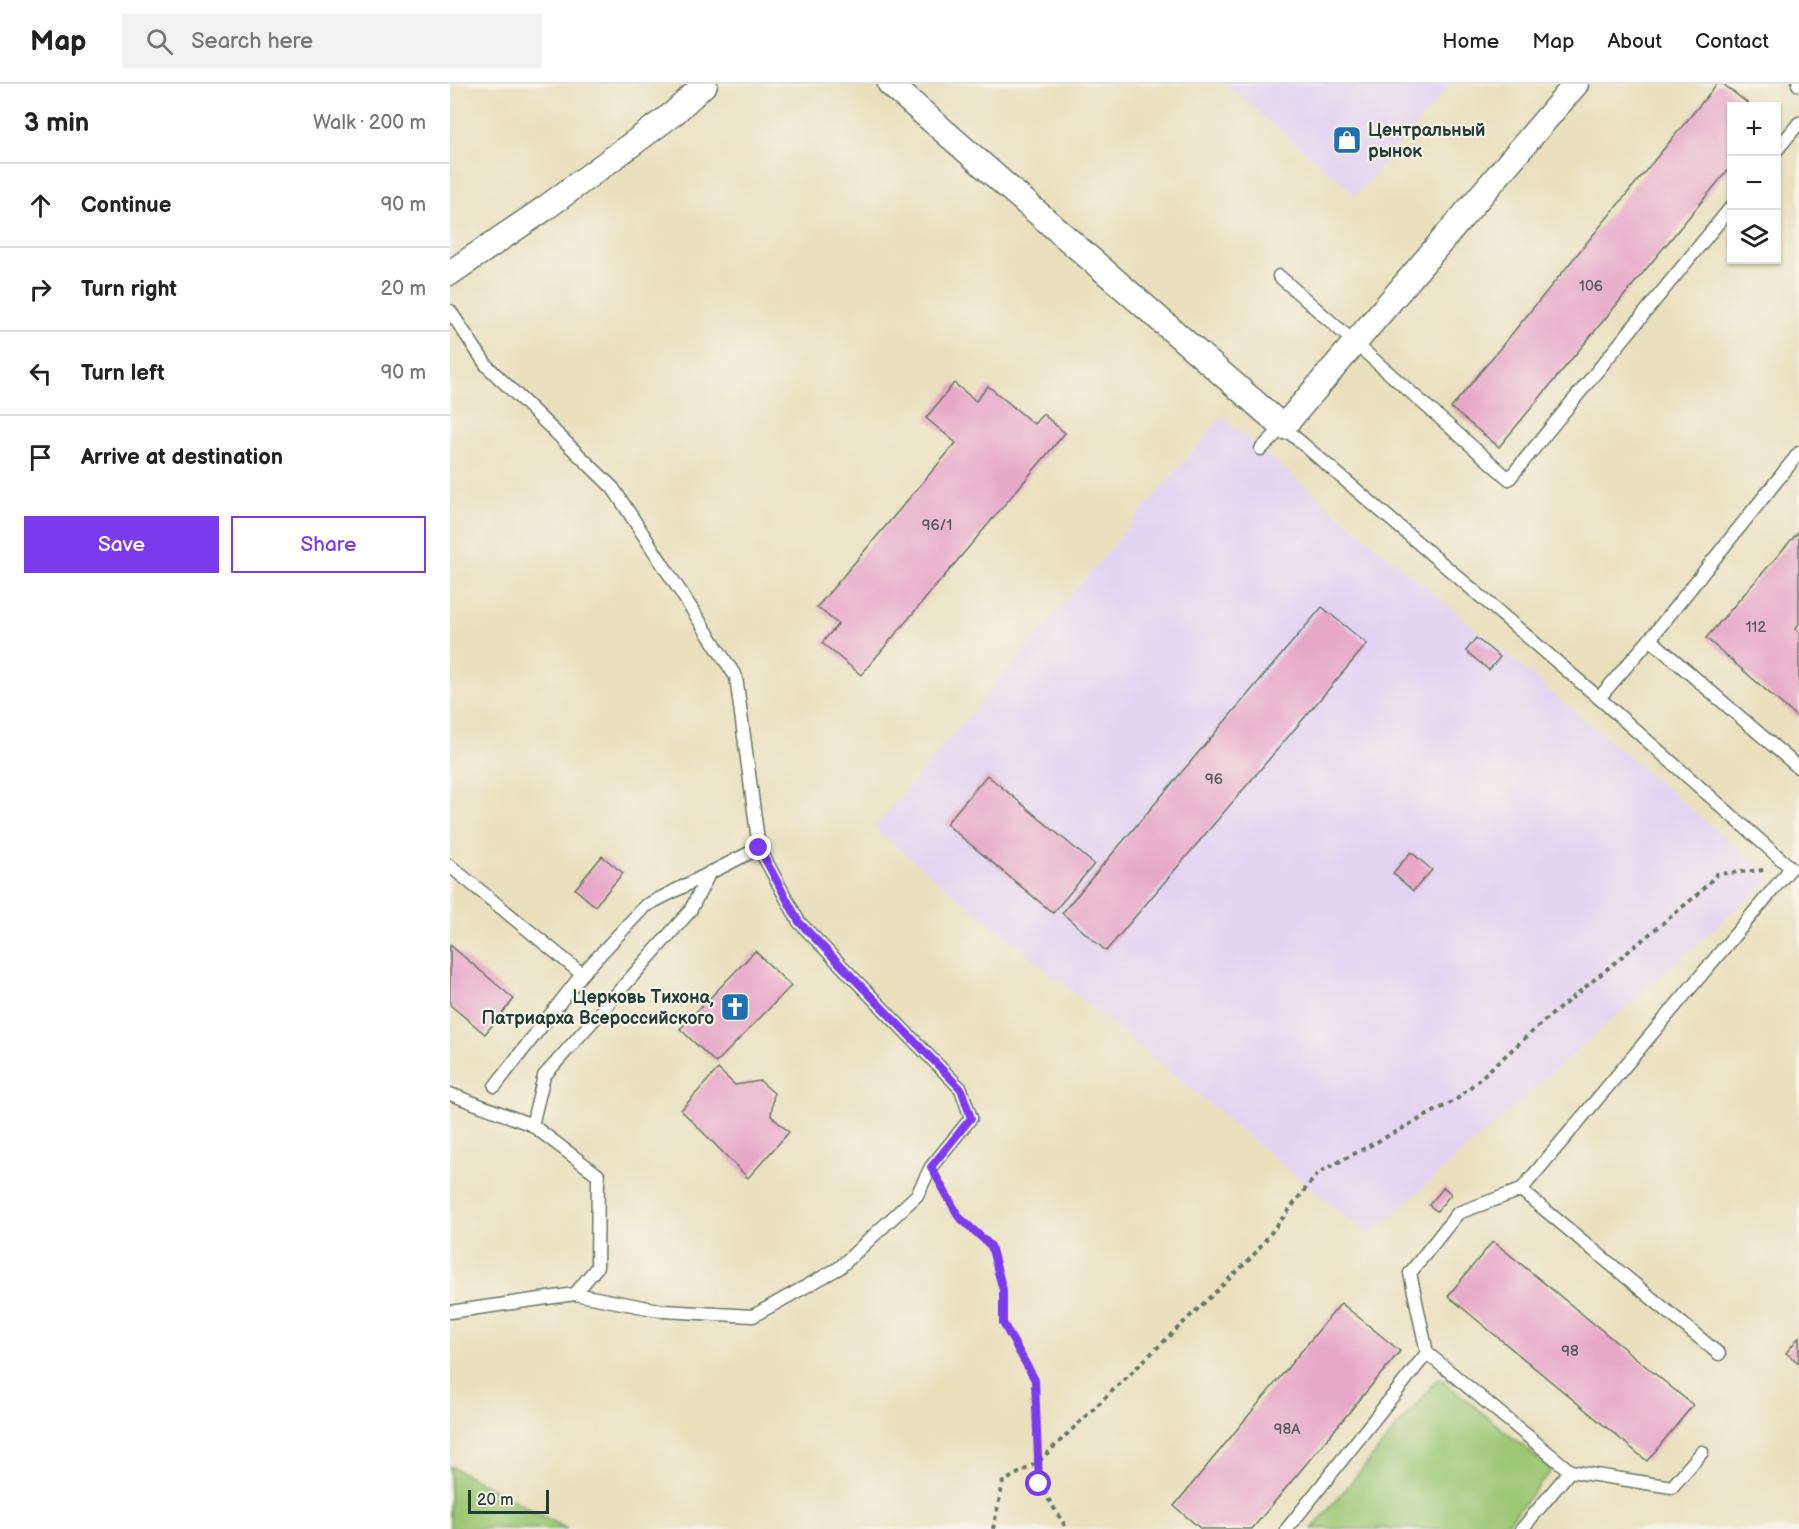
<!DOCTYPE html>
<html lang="en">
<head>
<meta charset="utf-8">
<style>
	body { margin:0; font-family:"Balsamiq Sans",sans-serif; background:#f2f2f2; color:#222 }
	.controls { position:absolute; right:18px; top:18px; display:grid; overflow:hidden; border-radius:0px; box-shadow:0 2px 4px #0004 }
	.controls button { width:54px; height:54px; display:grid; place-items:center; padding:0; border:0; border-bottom:2px solid #e0e0e0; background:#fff; color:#222; font:30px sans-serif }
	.scale { position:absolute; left:18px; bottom:15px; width:81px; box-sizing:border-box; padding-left:6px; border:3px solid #1f3d34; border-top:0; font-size:16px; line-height:21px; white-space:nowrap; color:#1f3d34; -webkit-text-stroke:4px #f7f3e8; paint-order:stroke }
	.stop { position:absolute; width:18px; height:18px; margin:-14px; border:4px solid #7c3aed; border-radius:50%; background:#fff }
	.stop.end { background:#7c3aed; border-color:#fff; box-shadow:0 2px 6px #0008 }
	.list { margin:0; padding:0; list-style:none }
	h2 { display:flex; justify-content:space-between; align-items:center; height:78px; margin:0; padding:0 24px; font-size:26px }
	h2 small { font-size:20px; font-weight:400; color:#767676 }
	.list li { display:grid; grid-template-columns:39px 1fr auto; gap:18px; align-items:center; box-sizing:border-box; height:84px; padding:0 24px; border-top:2px solid #e0e0e0 }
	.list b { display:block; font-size:22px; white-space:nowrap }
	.list em { font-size:20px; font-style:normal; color:#767676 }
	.actions { display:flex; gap:12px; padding:18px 24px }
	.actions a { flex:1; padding:14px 0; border:2px solid #7c3aed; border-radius:0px; text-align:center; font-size:21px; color:#7c3aed }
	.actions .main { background:#7c3aed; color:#fff }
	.icon { flex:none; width:33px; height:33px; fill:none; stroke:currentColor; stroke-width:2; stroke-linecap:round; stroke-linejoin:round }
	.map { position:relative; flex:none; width:1349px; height:1445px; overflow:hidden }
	header { display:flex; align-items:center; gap:36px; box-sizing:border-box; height:84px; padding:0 30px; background:#fff; border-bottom:2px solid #e0e0e0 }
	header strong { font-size:28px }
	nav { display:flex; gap:33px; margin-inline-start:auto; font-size:21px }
	.search { width:420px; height:54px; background:#f2f2f2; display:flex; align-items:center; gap:15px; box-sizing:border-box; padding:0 21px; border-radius:0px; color:#767676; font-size:22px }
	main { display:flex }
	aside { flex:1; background:#fff }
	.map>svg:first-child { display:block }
</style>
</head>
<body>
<header>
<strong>Map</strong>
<div class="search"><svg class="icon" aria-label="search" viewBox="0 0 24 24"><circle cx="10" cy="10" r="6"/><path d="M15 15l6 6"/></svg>Search here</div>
<nav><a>Home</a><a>Map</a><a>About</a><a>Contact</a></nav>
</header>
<main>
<aside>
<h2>3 min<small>Walk · 200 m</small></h2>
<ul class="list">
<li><svg class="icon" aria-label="ahead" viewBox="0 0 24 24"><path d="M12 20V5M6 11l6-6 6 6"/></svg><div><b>Continue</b></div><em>90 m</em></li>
<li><svg class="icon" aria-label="right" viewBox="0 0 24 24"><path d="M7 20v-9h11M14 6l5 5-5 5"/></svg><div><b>Turn right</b></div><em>20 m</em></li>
<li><svg class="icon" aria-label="left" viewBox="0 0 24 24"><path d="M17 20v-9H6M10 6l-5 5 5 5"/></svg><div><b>Turn left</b></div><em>90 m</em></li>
<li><svg class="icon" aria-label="arrive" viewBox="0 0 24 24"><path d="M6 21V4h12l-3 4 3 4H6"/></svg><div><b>Arrive at destination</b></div></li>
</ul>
<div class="actions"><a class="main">Save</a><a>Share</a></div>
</aside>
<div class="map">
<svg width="1349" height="1445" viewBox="0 0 1349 1445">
	<rect width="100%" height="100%" fill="#f7f3e8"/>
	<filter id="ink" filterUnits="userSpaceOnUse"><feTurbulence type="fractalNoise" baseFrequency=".0167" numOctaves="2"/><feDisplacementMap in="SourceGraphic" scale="12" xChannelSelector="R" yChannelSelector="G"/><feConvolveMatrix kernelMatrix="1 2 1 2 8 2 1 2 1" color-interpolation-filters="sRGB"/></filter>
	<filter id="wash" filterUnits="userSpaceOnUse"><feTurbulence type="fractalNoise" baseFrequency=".008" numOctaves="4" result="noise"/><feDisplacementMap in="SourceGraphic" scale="24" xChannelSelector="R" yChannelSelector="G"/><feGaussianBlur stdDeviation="1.35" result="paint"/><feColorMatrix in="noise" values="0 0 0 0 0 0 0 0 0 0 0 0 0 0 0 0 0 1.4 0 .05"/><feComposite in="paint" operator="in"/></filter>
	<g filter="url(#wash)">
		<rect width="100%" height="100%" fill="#eae0be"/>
		<g fill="#e3d3f2">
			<polygon points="775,0 1002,0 906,111"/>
			<polygon points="772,333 1322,793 919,1152 424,744"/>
		</g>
		<g fill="#9cc774" stroke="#5e8254" stroke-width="1.5">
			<polygon points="989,1293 1102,1386 1053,1445 862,1445"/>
			<polygon points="0,1382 117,1445 0,1445"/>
		</g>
		<g id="blocks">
			<g fill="#e7a7c8">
				<polygon points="1267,0 1273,0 1301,22 1282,22 1282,81 1049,363 1001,324"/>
				<polygon points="504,299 526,317 538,302 584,340 593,330 615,349 411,591 372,559 388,540 367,523 506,359 476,334"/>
				<polygon points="1349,447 1349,540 1345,545 1349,548 1349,635 1256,554"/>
				<polygon points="872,523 917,560 656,867 612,829"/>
				<polygon points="1026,554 1050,573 1039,586 1016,567"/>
				<polygon points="537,691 644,780 603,829 496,740"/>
				<polygon points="961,768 982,786 963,807 943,789"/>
				<polygon points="152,772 173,789 145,822 125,805"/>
				<polygon points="0,861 64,915 35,950 0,921"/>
				<polygon points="305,867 341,902 266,979 230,945"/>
				<polygon points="268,985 285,1001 310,997 324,1009 321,1032 339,1048 298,1094 231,1026"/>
				<polygon points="994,1103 1001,1110 987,1127 979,1121"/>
				<polygon points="1043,1157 1243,1321 1197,1377 998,1212"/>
				<polygon points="891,1219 950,1267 802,1445 751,1445 724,1422"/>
				<polygon points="1349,1253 1349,1279 1336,1269"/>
			</g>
		</g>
	</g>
	<g filter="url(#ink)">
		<use href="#blocks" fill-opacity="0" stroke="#667664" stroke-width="1.5"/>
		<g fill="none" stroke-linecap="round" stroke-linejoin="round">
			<g stroke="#667664" stroke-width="15">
				<g id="lane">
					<polyline points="1348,0 1349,1"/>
					<polyline points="1326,67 1349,39"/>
					<polyline points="829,192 1059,395 1282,122"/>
					<polyline points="0,227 37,282 163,404 286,593 309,764 195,822 132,890 45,1002"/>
					<polyline points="811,365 833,343 1149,614 1341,784 1071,1106 1008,1129 960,1189 977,1269 1120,1387 1072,1445"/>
					<polyline points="1349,369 1200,555 1349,684"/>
					<polyline points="1149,614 1200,555"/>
					<polyline points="0,782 132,890"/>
					<polyline points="0,1010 82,1041 148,1091 147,1183 125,1210"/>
					<polyline points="82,1041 94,992 240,827 260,788"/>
					<polyline points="1071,1106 1269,1270"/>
					<polyline points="0,1228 125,1210 214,1227 303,1232 389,1184 467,1111 481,1083 521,1034 511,1005 349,838 309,764"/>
					<polyline points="1120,1387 1222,1403 1252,1368"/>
					<polyline points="837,1445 977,1269"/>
				</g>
			</g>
			<g stroke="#667664" stroke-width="27">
				<g id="street">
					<polyline points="440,0 833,343 1126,0"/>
					<polyline points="0,189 94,125 224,29 255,0"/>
				</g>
			</g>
			<g stroke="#667664" stroke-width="4" stroke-dasharray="4.5 4.5" stroke-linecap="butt">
				<polyline points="493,1104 509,1133 541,1162 553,1206 553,1239 585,1296 589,1400 617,1445"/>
				<polyline points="543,1445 553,1398 588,1378 802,1173 868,1089 1006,1016 1094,937 1247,811 1267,790 1314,786"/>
			</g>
			<use href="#lane" stroke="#fff" stroke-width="12"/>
			<use href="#street" stroke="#fff" stroke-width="24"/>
		</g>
	</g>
	<g fill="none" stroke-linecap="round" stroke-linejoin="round" filter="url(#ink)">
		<polyline stroke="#7c3aed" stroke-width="8" points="309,764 349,838 511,1005 521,1034 481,1083 509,1133 541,1162 553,1206 553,1239 585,1296 589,1400"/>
	</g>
	<defs>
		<g id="shop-square" transform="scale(1.5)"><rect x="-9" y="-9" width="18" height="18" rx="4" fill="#1f6fb2" stroke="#f7f3e8"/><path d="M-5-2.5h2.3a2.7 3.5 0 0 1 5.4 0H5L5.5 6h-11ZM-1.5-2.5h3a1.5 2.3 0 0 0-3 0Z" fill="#fff"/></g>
		<g id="church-square" transform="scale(1.5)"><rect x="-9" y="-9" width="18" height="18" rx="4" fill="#1f6fb2" stroke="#f7f3e8"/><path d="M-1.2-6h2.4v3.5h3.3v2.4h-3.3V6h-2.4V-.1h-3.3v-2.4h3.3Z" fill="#fff"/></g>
	</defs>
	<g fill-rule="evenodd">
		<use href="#shop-square" x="897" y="56"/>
		<use href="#church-square" x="285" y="923"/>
	</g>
	<g text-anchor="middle" stroke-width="4.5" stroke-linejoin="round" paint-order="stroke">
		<g font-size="15" fill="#515859">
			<text x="1141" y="207">106</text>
			<text x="487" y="446">96/1</text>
			<text x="1306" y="548">112</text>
			<text x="764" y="700">96</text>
			<text x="1120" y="1272">98</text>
			<text x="837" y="1350">98А</text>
		</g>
		<g font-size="18" font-weight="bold" fill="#1f3d34" stroke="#f7f3e8" text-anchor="start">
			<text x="918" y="52">Центральный<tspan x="918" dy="21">рынок</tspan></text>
			<text x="264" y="919" text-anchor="end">Церковь Тихона,<tspan x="264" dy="21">Патриарха Всероссийского</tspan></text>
		</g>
	</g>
</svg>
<div class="controls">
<button>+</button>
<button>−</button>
<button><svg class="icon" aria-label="layers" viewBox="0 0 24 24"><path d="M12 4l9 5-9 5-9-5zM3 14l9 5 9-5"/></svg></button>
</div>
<div class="scale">20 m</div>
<div class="stop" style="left:589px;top:1400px"></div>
<div class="stop end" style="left:309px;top:764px"></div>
</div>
</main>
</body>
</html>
